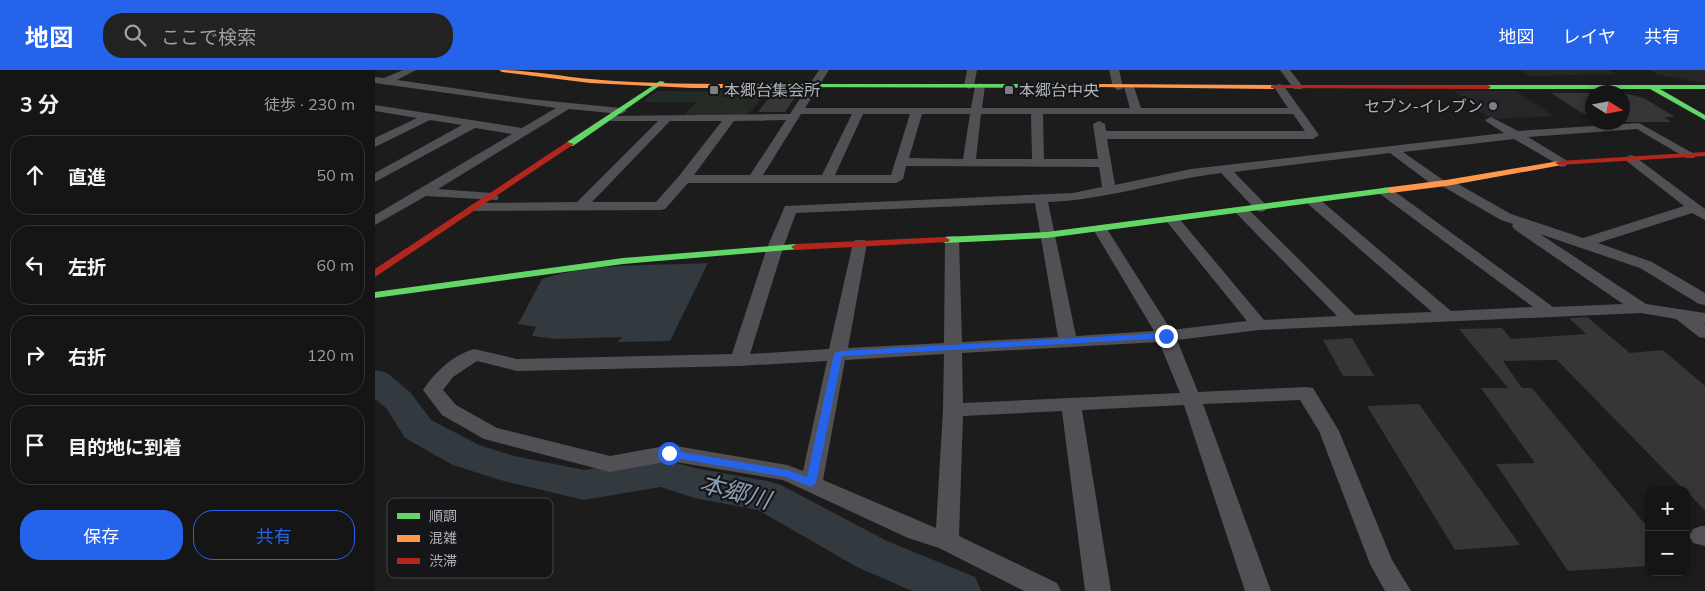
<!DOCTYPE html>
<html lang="ja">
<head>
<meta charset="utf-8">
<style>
	body { margin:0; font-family:Mulish,"Noto Sans JP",sans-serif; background:#222; color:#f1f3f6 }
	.controls { position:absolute; right:15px; bottom:15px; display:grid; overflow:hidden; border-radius:10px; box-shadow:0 2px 8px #0003 }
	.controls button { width:45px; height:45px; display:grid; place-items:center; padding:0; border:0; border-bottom:1px solid #343434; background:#151515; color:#f1f3f6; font:25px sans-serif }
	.compass { position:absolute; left:1210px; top:15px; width:45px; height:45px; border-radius:50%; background:#151515; box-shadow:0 2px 8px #0003; rotate:101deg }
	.stop { position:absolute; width:15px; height:15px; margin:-11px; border:4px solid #2563eb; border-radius:50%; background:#fff }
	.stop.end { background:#2563eb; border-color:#fff; box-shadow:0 1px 5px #0008 }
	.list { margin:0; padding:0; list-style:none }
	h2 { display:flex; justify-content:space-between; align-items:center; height:65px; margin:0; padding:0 20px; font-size:21px }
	h2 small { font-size:16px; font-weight:400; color:#9d9fa0 }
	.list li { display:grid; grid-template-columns:32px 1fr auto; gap:15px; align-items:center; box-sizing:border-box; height:80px; margin:0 10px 10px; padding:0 10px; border:1px solid #343434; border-radius:20px }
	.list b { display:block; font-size:19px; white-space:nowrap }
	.list em { font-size:16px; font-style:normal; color:#9d9fa0 }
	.actions { display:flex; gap:10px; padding:15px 20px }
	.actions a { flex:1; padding:11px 0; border:1px solid #2563eb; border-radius:20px; text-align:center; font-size:18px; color:#2563eb }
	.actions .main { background:#2563eb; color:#fff }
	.icon { flex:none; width:28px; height:28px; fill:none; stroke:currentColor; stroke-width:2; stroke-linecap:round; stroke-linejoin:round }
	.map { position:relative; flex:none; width:1330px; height:521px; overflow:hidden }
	header { display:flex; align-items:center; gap:30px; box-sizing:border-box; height:70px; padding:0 25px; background:#2563eb; color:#fff }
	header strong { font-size:24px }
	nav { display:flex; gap:28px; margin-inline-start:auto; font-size:18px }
	.search { width:350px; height:45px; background:#222; display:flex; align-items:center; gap:12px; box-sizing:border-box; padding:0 18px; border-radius:20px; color:#9d9fa0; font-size:19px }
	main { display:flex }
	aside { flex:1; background:#151515 }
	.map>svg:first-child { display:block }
</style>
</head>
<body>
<header>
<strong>地図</strong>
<div class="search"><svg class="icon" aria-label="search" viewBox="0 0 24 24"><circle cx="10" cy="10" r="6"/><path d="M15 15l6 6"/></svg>ここで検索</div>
<nav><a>地図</a><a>レイヤ</a><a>共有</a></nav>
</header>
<main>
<aside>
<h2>3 分<small>徒歩 · 230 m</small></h2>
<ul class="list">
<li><svg class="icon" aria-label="ahead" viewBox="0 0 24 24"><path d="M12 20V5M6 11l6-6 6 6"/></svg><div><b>直進</b></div><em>50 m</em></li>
<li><svg class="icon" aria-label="left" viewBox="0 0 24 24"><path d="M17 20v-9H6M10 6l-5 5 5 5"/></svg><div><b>左折</b></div><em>60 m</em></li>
<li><svg class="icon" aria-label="right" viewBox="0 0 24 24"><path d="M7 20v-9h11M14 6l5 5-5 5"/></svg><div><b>右折</b></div><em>120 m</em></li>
<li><svg class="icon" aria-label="arrive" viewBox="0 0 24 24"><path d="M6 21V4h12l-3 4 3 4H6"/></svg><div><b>目的地に到着</b></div></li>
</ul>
<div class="actions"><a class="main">保存</a><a>共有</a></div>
</aside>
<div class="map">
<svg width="1330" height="521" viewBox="0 0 1330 521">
	<rect width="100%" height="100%" fill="#1c1c1c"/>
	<g fill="#262628">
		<polygon points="1145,0 1234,0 1241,4 1154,6"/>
		<polygon points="1275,0 1330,0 1330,13 1283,5"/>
		<polygon points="1079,21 1141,21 1180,46 1117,49 1098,38"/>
	</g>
	<polygon fill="#242b25" points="282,21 392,22 372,45 309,45 321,32 267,32"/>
	<path fill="#32393f" d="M333 193 295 271 243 272 247 267 181 269 157 266 161 257 143 254 167 209C219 192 279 196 333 193Z"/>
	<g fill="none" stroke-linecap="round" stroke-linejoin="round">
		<polygon fill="#32393f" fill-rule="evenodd" points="0,300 12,303 36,323 56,350 104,375 139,386 209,400 285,389 320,398 392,411 406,415 512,471 600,507 606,521 537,521 482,497 383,440 320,428 285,417 209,430 125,410 78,395 30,368 12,339 0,329"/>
	</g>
	<g fill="#363637">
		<polygon points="1176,23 1218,23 1218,48 1204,41"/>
		<polygon points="1248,23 1269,28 1300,47 1289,47 1296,52 1248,52"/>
		<polygon points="395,26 421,26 410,42 383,42"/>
		<polygon points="1212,247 1255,283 1288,280 1330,316 1330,441 1311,420 1309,420 1182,290 1128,291 1147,318 1157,318 1274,459 1274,496 1193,501 1121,394 1160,393 1106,318 1133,318 1084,259 1127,258 1136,269 1211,264 1194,248"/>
		<polygon points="977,268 999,306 968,306 948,270"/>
		<polygon points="1044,334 1145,475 1080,480 992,336"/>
	</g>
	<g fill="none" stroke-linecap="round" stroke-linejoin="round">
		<g fill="#515155" fill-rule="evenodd">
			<polygon points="28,0 41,0 22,10 154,29 246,38 252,41 246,44 194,39 63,119 117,123 124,127 122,130 51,126 0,155 0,145 137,64 100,58 0,112 0,103 87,55 55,50 0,77 0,68 42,48 0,41 0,35 147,58 181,38 0,13 0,7 9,8"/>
			<path d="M444 0H454L430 38H596L600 16 605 13 610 16 607 38H755L749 17 754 14 759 17 766 38H913L899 17 904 14 908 15 944 65 938 69H732L740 115 816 99 1129 63 1112 52 1110 50 1116 47 1143 61 1264 53 1321 85 1319 88H1311L1262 59 1153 67 1191 90 1193 93 1191 96 1187 97 1139 69 1028 82 1068 110H1076L1136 144 1208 168 1309 136 1249 89 1255 85 1259 86 1330 139V150L1317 143 1223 173 1277 192 1330 223V235L1324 234 1265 198 1165 164 1271 234 1330 243V253H1328L1330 254V268L1324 267 1301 249 1266 243 884 260 802 270 823 322 931 317 938 318 964 361 1017 490 1036 521H1010L995 494 944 361 925 330 828 334 896 521H870L809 335 707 340 736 521H710L687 341 588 346 584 466 682 513 686 521H649L564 478 533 468 408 410 295 391 235 402 109 369 67 345 48 320C60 302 78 285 99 279L142 289 357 284 392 178 410 136 698 123 727 117 724 97 531 96 528 109 521 113H313L290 139 285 140 100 141 93 137 100 133 202 132 283 51H236L230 48 232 46 415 44ZM426 44H477L447 105H388ZM488 44H535L516 105H460ZM547 44H595L588 89 534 88ZM606 44H656L657 89H601ZM668 44H918L930 61H731L730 54 724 51 718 54 723 89H669ZM411 50 375 105H319L359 51ZM295 51H347L304 106 281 132H217ZM1015 83 1059 116H1067L1126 150 1138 154 1137 156 1139 159 1248 234 1178 237 1015 118 1010 117 1003 121 1005 124 1158 237 1076 241 943 128H933L931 131 933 134 1057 242 980 245 871 137H861L859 140 861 143 962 246 889 250 802 146H792L790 149 792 152 872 251 796 260 732 159 730 156H720L718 159 779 261 701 266 673 132C732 130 788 110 846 103L882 141 887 142 894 138 859 102ZM660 133 683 267 587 272 584 169 582 166H572L570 169 569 273 473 278 492 173 490 170H480L478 173 454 279 375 284 408 178 421 143ZM784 272 805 323 588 333 587 283ZM569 284 568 340 561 458 448 410 470 290ZM102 291 142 301 364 296 452 291 428 401 412 395 295 375 235 386 122 358 81 335 68 320 78 307Z"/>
			<polygon points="592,0 602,0 599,16 594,19 589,16"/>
			<polygon points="734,0 744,0 748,17 747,19 743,20 738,17"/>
			<polygon points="905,0 915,0 928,17 927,19 919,19"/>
			<polygon points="1326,456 1330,456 1330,476 1318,473 1314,466 1318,459"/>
		</g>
		<g fill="#63d668" fill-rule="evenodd">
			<polygon points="285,11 290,12 198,76 192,76 192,72"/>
			<polygon points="386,14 724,14 727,16 724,18 384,17 384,15"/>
			<polygon points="1330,15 1330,19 1285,19 1330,45 1330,50 1275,19 1113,19 1110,17 1113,15"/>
			<polygon points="1016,117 1019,118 1019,122 672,168 570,173 565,170 570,167 672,162"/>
			<polygon points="421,174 426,177 424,179 248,194 0,228 0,222 248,188"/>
		</g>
		<g fill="#ff974d" fill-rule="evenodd">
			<path d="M124 0C154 0 184 6 215 9 272 14 329 14 386 14L389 16 386 18H317L215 13 127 2Z"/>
			<polygon points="724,14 898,15 901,17 898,19 722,17 721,16"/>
			<polygon points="1184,91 1187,91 1187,95 1071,116 1016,123 1012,120 1016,117 1071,110"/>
		</g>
		<g fill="#b3261e" fill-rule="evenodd">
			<polygon points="898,15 1113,15 1116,17 1113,19 896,18 896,16"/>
			<polygon points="192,72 199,74 0,207 0,199"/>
			<polygon points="1330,82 1330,86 1184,95 1180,93 1184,91"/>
			<polygon points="570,167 575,170 573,172 421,180 416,177 421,174"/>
		</g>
	</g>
	<polygon fill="#2563eb" points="791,263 795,266 794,268 467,286 441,413 436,417 411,407 294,387 290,383 294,380 412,400 432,407 459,284 464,281"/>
	<g fill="#7c7e83" stroke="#161618" stroke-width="2">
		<rect x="334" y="15" width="10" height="10" rx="2.5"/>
		<rect x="629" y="15" width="10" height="10" rx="2.5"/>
		<circle cx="1118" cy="36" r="5"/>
	</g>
	<g text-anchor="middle" stroke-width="4.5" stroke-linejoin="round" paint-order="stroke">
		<g font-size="16" fill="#afb2bb" stroke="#161618" text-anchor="start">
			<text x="349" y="26">本郷台集会所</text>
			<text x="644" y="26">本郷台中央</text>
			<text x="1108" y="42" text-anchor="end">セブン-イレブン</text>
		</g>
		<g font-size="24" font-style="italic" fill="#8a9eb2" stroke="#161618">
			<text transform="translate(360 422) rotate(15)" y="8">本郷川</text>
		</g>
	</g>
	<rect x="12" y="428" width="166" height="80" rx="8" fill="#161618" stroke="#444549" stroke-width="1"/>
	<rect x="22" y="443" width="23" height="6" fill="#63d668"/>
	<rect x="22" y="465" width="23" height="7" fill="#ff974d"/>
	<rect x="22" y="488" width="23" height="6" fill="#b3261e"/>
	<g font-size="14" fill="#afb2bb">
		<text x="54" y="451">順調</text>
		<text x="54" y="473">混雑</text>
		<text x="54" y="496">渋滞</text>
	</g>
</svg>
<div class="controls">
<button>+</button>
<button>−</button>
</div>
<svg class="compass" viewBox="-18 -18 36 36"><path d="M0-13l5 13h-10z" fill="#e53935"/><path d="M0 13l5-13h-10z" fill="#9d9fa0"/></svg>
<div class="stop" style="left:294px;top:383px"></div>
<div class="stop end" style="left:791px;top:266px"></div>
</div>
</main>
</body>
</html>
